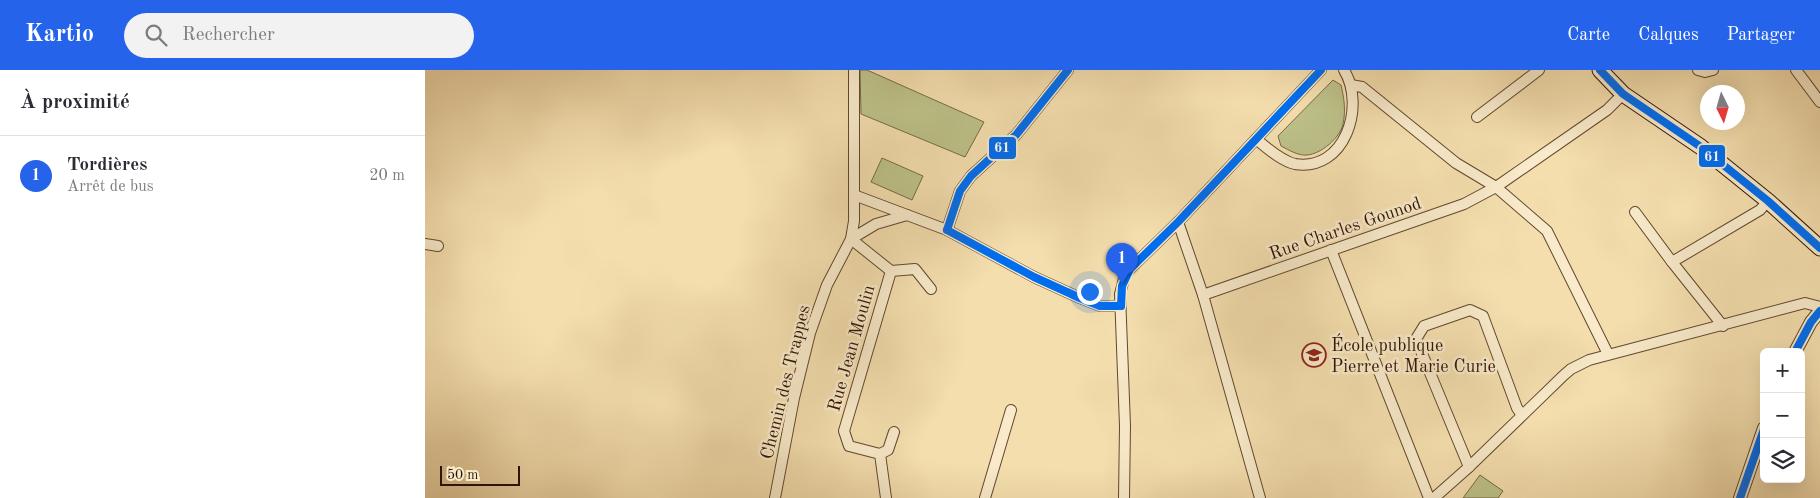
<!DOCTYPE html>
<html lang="fr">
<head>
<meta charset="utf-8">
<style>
	body { margin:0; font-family:"Old Standard TT",serif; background:#f2f2f3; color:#2b2b33 }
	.controls { position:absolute; right:15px; bottom:15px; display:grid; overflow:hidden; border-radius:8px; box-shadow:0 5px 20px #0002 }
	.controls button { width:45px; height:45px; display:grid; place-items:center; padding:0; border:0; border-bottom:1px solid #e1e1e2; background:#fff; color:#2b2b33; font:25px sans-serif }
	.compass { position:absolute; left:1275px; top:15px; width:45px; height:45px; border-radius:50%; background:#fff; box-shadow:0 5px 20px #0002; rotate:175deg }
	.scale { position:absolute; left:15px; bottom:12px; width:80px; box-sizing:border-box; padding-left:5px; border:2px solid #301504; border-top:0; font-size:14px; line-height:18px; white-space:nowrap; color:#301504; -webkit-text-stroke:4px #f8eaca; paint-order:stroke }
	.you { position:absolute; left:664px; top:221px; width:18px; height:18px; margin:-12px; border:4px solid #fff; border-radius:50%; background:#1a73e8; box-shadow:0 0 0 8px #1a73e833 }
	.badge { display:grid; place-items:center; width:32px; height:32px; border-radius:50%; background:#2563eb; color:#fff; font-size:16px; font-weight:700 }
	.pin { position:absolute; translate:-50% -41px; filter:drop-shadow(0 1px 2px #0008) }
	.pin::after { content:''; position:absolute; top:26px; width:18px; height:15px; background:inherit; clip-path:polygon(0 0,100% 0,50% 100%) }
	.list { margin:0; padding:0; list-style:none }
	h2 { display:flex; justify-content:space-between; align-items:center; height:65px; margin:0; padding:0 20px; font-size:21px }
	h2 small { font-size:16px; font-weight:400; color:#7c7c81 }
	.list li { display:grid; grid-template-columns:32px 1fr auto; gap:15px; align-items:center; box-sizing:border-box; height:80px; padding:0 20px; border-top:1px solid #e1e1e2 }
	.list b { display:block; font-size:19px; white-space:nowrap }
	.list p { margin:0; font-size:16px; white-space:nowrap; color:#7c7c81 }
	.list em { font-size:16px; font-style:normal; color:#7c7c81 }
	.icon { flex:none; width:28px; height:28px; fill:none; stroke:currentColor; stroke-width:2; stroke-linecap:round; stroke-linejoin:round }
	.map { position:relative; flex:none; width:1395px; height:428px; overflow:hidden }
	header { display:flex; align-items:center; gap:30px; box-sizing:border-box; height:70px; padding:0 25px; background:#2563eb; color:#fff }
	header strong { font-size:24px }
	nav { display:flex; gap:28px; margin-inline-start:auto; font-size:18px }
	.search { width:350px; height:45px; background:#f2f2f3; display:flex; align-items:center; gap:12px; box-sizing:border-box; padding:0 18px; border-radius:28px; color:#7c7c81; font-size:19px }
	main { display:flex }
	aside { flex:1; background:#fff }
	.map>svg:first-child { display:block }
</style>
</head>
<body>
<header>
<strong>Kartio</strong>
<div class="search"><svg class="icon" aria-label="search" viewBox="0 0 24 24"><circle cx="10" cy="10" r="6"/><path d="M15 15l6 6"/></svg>Rechercher</div>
<nav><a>Carte</a><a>Calques</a><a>Partager</a></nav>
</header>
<main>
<aside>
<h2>À proximité<small></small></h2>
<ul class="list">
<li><span class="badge">1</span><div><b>Tordières</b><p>Arrêt de bus</p></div><em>20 m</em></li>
</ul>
</aside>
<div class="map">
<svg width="1395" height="428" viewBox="0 0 1395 428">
	<rect width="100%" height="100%" fill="#f4deae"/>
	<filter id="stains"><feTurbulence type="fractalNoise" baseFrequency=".004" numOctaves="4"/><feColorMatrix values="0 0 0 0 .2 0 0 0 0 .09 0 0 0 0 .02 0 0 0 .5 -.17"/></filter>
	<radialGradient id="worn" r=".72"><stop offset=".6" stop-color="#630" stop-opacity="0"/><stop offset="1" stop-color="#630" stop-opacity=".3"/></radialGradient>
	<g fill="#bdc189" stroke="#766b46">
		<polygon points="435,0 442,0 559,52 540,87 436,44"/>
		<path d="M908 10 916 15C919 28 921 40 918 54 915 68 896 84 882 85 873 86 864 80 856 76L853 66Z"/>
		<polygon points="457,88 498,106 487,130 446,112"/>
		<polygon points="1055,405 1078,421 1073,428 1038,428"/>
	</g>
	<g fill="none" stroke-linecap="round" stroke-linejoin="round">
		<g stroke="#61472e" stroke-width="12">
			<g id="minor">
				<polyline points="1273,0 1280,2 1288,0"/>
				<polyline points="1371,0 1395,32"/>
				<polyline points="926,15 937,17 1031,93 1071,117 1122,161 1183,284"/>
				<polyline points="1052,47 1114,0"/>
				<path d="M831 69C841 77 856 91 870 94 920 102 941 36 919 0"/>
				<polyline points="429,125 522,160 609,207 655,228 675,236 696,236"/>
				<polyline points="1210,142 1247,192 1298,256"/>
				<polyline points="753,152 778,225 835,428"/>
				<polyline points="522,160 535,121 546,106 591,65 643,0"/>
				<polyline points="0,174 13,176"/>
				<polyline points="906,180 1004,428"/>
				<polyline points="1247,192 1335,140 1343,131"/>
				<polyline points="466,201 426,169 451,154 482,145"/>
				<polyline points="466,201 490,199 506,219"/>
				<polyline points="778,225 1039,134 1071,117 1182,40 1198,24"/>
				<polyline points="455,384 463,380 469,362"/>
				<polyline points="1044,397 991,269 999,256 1045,240 1058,246 1092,338 1097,345"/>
				<polyline points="350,428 369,328 385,263 402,215 426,169 429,151 429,0"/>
				<polyline points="461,428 455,384 424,376 419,361 466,201"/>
				<polyline points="560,428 586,340"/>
				<polyline points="699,428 700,356 695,224 700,205 705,199 753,152 896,0"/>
				<polyline points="1009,428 1044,397 1139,305 1146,299 1164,290 1380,233 1395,237"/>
			</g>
		</g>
		<g stroke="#61472e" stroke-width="14">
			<g id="tertiary">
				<polyline points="1370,282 1386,252 1395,241"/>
				<polyline points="1315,428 1339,358"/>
			</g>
		</g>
		<g stroke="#301504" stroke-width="17">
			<polyline id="secondary" points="1175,0 1198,24 1276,77 1343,131 1395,178"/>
		</g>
		<use href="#minor" stroke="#f8eaca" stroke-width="10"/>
		<use href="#tertiary" stroke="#f8eaca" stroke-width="12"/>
		<use href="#secondary" stroke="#f8eaca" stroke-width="15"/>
		<g stroke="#f8eaca" stroke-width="11">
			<g id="bus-1">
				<polyline points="1175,0 1198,24 1276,77 1343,131 1395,178"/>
				<polyline points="522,160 535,121 546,106 591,65 643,0"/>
				<polyline points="522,160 609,207 655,228 675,236 696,236"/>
				<polyline points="696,236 697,216 705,199 753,152 896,0"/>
				<polyline points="1370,282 1386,252 1395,241"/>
				<polyline points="1315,428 1339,359"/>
			</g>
		</g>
		<use href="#bus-1" stroke="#006def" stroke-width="8"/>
	</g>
	<defs>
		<g id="school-ring" transform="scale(1.25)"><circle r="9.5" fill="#f8eaca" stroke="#8f2418" stroke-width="1.5"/><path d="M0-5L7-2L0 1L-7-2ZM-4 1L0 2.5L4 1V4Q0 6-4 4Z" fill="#8f2418"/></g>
	</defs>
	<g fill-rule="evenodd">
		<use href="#school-ring" x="889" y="285"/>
	</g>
	<g text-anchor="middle" stroke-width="5" stroke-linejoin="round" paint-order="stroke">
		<g font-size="18" fill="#301504" stroke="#f8eaca">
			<text transform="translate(920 158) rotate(-19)" y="6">Rue Charles Gounod</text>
			<text transform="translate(426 278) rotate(-74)" y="6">Rue Jean Moulin</text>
			<text transform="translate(360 312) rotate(-76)" y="6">Chemin des Trappes</text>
		</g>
		<g font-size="18" fill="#301504" stroke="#f8eaca" text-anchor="start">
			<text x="906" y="281">École publique<tspan x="906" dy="21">Pierre et Marie Curie</tspan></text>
		</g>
	</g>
	<g stroke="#f8eaca" stroke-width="2">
		<rect x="563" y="66" width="29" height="24" rx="5" fill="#006def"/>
		<rect x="1273" y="74" width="28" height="24" rx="5" fill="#006def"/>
	</g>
	<g font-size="14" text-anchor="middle" font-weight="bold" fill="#fff">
		<text x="577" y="82">61</text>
		<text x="1287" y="91">61</text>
	</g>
	<rect width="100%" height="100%" filter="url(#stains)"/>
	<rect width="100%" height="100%" fill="url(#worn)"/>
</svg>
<div class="controls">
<button>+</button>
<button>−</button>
<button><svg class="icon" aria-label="layers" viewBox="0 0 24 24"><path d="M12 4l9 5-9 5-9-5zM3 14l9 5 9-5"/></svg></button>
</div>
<svg class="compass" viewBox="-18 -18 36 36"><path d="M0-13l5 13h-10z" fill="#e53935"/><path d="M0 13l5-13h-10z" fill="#7c7c81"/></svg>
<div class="scale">50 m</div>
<div class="you"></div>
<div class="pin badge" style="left:697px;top:214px">1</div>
</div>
</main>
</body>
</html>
